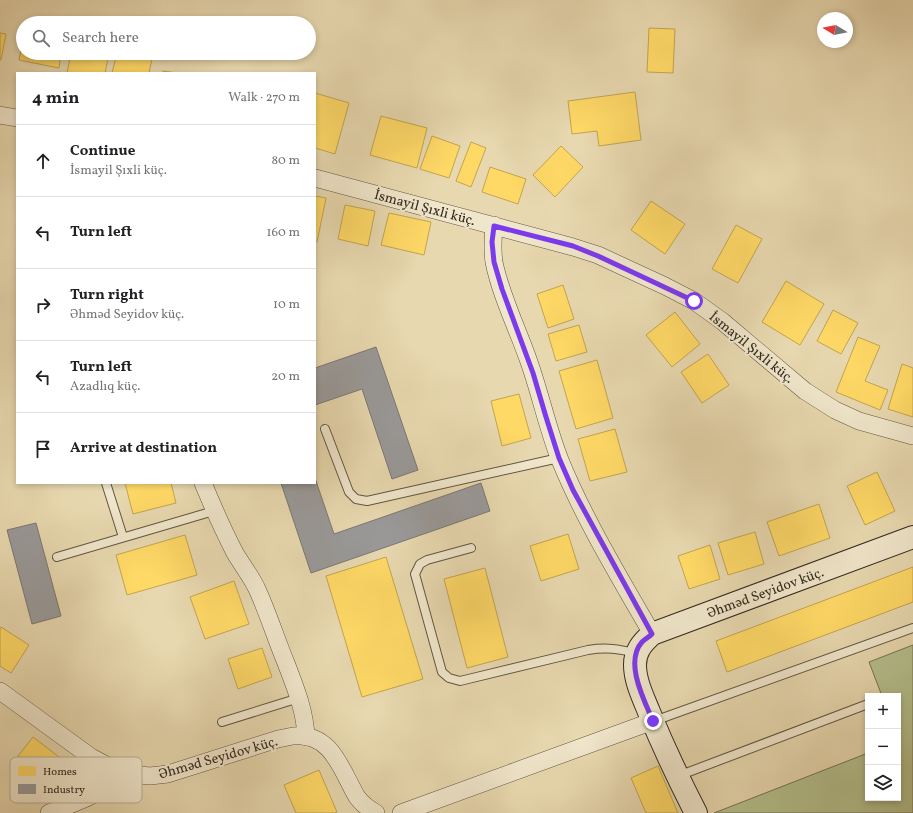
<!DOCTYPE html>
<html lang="en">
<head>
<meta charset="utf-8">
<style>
	body { margin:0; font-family:Vollkorn,serif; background:#f6f6f6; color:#202124 }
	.controls { position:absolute; right:12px; bottom:12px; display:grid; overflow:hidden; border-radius:0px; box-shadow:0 2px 6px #0003 }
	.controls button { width:36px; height:36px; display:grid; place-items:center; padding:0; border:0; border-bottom:1px solid #e0e0e0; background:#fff; color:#202124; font:20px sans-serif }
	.compass { position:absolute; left:817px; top:12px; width:36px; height:36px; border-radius:50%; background:#fff; box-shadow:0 2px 6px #0003; rotate:280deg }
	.stop { position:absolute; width:12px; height:12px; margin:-9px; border:3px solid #7c3aed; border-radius:50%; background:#fff }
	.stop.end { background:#7c3aed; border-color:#fff; box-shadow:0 1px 4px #0008 }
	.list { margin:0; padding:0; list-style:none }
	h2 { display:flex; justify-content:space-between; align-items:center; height:52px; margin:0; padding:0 16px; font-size:17px }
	h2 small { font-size:13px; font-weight:400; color:#757577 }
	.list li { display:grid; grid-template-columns:26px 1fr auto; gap:12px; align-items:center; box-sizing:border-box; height:72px; padding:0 16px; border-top:1px solid #e0e0e0 }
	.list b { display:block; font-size:15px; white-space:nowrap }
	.list p { margin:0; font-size:13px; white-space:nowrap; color:#757577 }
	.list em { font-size:13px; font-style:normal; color:#757577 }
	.icon { flex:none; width:22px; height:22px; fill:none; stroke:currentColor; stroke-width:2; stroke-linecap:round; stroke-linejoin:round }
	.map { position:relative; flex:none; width:913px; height:813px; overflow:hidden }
	.search { position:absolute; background:#fff; box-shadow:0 2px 6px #0003; left:16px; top:16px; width:300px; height:44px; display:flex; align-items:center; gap:10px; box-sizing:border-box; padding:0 14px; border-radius:22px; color:#757577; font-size:15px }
	.panel { position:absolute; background:#fff; box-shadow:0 2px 6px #0003; left:16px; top:72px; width:300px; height:412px; border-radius:0px }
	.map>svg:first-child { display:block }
</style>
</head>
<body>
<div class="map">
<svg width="913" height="813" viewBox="0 0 913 813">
	<rect width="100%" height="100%" fill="#e8d8af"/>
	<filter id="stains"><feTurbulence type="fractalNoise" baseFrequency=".005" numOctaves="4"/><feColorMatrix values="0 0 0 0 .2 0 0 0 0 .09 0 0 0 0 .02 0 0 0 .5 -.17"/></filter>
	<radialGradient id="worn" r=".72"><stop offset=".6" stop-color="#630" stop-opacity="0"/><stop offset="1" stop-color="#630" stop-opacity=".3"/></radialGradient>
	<polygon fill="#b4bf8c" stroke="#747456" points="913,645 913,813 714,813 868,753 868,798 898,798 898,696 882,696 869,662"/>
	<g fill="#ffd966" stroke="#c2a451">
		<polygon points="649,28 675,29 673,73 647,72"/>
		<polygon points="0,33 6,34 1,60 0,60"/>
		<polygon points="23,40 23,53 61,53 59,68 19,60"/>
		<polygon points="71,53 109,53 105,73 67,73"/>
		<polygon points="117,53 147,53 153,54 149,73 112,73"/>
		<polygon points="163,71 177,73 163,73"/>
		<polygon points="635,92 641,140 599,146 597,131 572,134 568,101"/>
		<polygon points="315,93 349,103 335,154 315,148"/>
		<polygon points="381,116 427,128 417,168 370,155"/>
		<polygon points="432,136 460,146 449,178 420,169"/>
		<polygon points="471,142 486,148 471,187 456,181"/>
		<polygon points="561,146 583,167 555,197 533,175"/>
		<polygon points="490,167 526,179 518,204 482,192"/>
		<polygon points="315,196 326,198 317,242 315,241"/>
		<polygon points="651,201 685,224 665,254 631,230"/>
		<polygon points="345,205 375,211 368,246 338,239"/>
		<polygon points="389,213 431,222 424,255 381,245"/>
		<polygon points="736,225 762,239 738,283 712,269"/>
		<polygon points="786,281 824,304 800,345 762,322"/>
		<polygon points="563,285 574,319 548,328 537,294"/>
		<polygon points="833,310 858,323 841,354 817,341"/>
		<polygon points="675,312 700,344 672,367 646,335"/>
		<polygon points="579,325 587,352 556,361 548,334"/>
		<polygon points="858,337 880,346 865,381 888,390 880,410 836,392"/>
		<polygon points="708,354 729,385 702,403 681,372"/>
		<polygon points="597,360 613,418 576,429 559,371"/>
		<polygon points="902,364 913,368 913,417 888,409"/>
		<polygon points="519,394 531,438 502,446 491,401"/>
		<polygon points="615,429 627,472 590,481 578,439"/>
		<polygon points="877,472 895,511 865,525 847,486"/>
		<polygon points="125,483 171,483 176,503 133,514"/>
		<polygon points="819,504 830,538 779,556 767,522"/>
		<polygon points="755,532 764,564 728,575 718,543"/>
		<polygon points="568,534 579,569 541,581 530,546"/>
		<polygon points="185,535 197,575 127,595 116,555"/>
		<polygon points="710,545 720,579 689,589 678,556"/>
		<polygon points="386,557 423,679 362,697 326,576"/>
		<polygon points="913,567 913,602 727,672 716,641"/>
		<polygon points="485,568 508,657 467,668 444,579"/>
		<polygon points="234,581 249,624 205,639 190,597"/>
		<polygon points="1,627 29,645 11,673 0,666 0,629"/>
		<polygon points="262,648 272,677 238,689 228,659"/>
		<polygon points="33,737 68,764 54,783 18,756"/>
		<polygon points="658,766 678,813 646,813 631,778"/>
		<polygon points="319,770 337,812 334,813 296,813 284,785"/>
	</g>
	<g fill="#999" stroke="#7a7874">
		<polygon points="376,347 418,470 392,479 362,389 315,405 315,368"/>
		<polygon points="315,478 334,534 481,483 490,511 311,573 281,483 315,483"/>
		<polygon points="36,523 61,616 32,624 7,530"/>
	</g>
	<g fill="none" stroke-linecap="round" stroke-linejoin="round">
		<g stroke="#605643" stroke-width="10">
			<g id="lane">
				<polyline points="325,429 349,492 356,499 367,501 559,458"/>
				<polyline points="106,483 123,537"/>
				<path d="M471 548 427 560 420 564 415 574 442 672 449 678 460 681 588 650C607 647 618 649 636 653"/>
				<polyline points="57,557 214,511"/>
				<polyline points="654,721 913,628"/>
				<polyline points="222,722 299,698"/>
				<polyline points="678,776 868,704"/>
			</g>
		</g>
		<g stroke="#605643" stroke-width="18">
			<g id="street">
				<polyline points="0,115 17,118"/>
				<polyline points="315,178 573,247 598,255 665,286 694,301 722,321 805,391 835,410 859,421 913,436"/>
				<path d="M494 225C493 238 492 249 494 262 500 293 517 328 528 359 540 392 547 427 560 460 584 519 620 578 652 634"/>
				<path d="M203 483C213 507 223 530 235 553 242 565 251 576 257 589 268 613 276 639 286 663 295 687 305 710 306 737"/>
				<path d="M0 691 91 757 110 767 129 774 150 776 168 774 278 739C283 738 288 737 293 736 332 732 341 770 357 797 362 804 369 809 376 813"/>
				<path d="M49 813C78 802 104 792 129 774"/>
				<polyline points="401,813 653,721"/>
			</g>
		</g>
		<g stroke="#332a1f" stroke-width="24">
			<path id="secondary" d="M696 813C679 780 663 746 649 712 643 697 635 681 635 665 635 651 642 643 652 634L913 537"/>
		</g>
		<use href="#lane" stroke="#f0e6cb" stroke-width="8"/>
		<use href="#street" stroke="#f0e6cb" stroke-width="17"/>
		<use href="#secondary" stroke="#f0e6cb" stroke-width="22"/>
	</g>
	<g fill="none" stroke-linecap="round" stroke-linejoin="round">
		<path stroke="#7c3aed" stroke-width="5" d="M653 721C644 700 624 662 642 642 645 639 649 637 652 634L573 490 559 458 546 417 533 373 502 289 494 262 492 242 494 226 573 246 598 256 694 301"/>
	</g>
	<g text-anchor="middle" stroke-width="4" stroke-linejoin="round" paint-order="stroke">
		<g font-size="14" fill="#332a1f" stroke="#f0e6cb">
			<text transform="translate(425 207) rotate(15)" y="5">İsmayil Şıxli küç.</text>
			<text transform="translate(752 347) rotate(39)" y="5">İsmayil Şıxli küç.</text>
			<text transform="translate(765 592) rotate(-20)" y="5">Əhməd Seyidov küç.</text>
			<text transform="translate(218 757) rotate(-16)" y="5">Əhməd Seyidov küç.</text>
		</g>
	</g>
	<rect x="10" y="757" width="132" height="46" rx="6" fill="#f0e6cb" stroke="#b7ae97" stroke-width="1"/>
	<rect x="18" y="766" width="18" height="10" fill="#ffd966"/>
	<rect x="18" y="784" width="18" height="10" fill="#999"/>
	<g font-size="11" fill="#332a1f">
		<text x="43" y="775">Homes</text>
		<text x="43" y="793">Industry</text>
	</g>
	<rect width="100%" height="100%" filter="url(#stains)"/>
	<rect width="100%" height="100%" fill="url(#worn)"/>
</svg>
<div class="controls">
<button>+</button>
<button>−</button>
<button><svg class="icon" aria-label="layers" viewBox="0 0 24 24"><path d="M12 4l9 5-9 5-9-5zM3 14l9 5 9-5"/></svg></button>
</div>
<svg class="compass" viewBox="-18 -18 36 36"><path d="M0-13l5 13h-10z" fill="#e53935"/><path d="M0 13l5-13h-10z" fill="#757577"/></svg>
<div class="stop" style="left:694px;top:301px"></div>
<div class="stop end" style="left:653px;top:721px"></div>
<div class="search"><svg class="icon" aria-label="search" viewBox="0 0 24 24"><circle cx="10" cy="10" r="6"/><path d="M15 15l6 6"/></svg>Search here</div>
<section class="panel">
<h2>4 min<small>Walk · 270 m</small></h2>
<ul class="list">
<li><svg class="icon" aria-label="ahead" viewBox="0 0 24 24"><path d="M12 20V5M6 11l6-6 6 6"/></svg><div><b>Continue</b><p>İsmayil Şıxli küç.</p></div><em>80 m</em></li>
<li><svg class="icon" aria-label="left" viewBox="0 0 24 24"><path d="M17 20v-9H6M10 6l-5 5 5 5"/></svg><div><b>Turn left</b></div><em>160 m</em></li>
<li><svg class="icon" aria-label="right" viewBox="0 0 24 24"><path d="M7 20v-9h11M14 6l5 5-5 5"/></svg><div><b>Turn right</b><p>Əhməd Seyidov küç.</p></div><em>10 m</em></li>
<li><svg class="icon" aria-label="left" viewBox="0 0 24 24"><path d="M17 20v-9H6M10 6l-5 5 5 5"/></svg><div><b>Turn left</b><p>Azadlıq küç.</p></div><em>20 m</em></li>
<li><svg class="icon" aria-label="arrive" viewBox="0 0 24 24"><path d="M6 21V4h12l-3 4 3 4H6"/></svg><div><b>Arrive at destination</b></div></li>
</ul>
</section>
</div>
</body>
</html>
